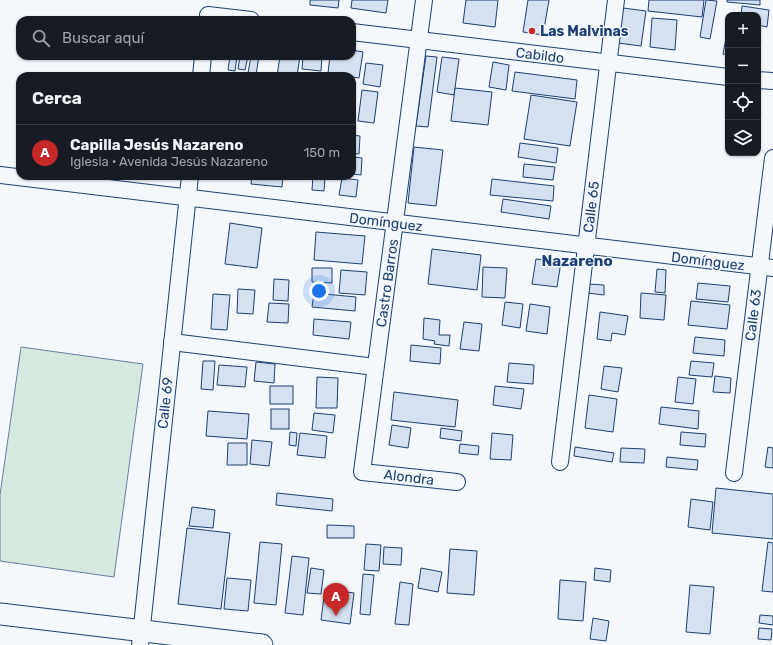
<!DOCTYPE html>
<html lang="es">
<head>
<meta charset="utf-8">
<style>
	body { margin:0; font-family:Rubik,sans-serif; background:#20242c; color:#f1f3f6 }
	.controls { position:absolute; right:12px; top:12px; display:grid; overflow:hidden; border-radius:8px; box-shadow:0 1px 3px #0004 }
	.controls button { width:36px; height:36px; display:grid; place-items:center; padding:0; border:0; border-bottom:1px solid #363941; background:#171b24; color:#f1f3f6; font:20px sans-serif }
	.you { position:absolute; left:319px; top:291px; width:14px; height:14px; margin:-10px; border:3px solid #fff; border-radius:50%; background:#1a73e8; box-shadow:0 0 0 6px #1a73e833 }
	.badge { display:grid; place-items:center; width:26px; height:26px; border-radius:50%; background:#c62828; color:#fff; font-size:13px; font-weight:700 }
	.pin { position:absolute; translate:-50% -33px; filter:drop-shadow(0 1px 2px #0008) }
	.pin::after { content:''; position:absolute; top:21px; width:14px; height:12px; background:inherit; clip-path:polygon(0 0,100% 0,50% 100%) }
	.list { margin:0; padding:0; list-style:none }
	h2 { display:flex; justify-content:space-between; align-items:center; height:52px; margin:0; padding:0 16px; font-size:17px }
	h2 small { font-size:13px; font-weight:400; color:#9ea1a6 }
	.list li { display:grid; grid-template-columns:26px 1fr auto; gap:12px; align-items:center; box-sizing:border-box; height:56px; padding:0 16px; border-top:1px solid #363941 }
	.list b { display:block; font-size:15px; white-space:nowrap }
	.list p { margin:0; font-size:13px; white-space:nowrap; color:#9ea1a6 }
	.list em { font-size:13px; font-style:normal; color:#9ea1a6 }
	.icon { flex:none; width:22px; height:22px; fill:none; stroke:currentColor; stroke-width:2; stroke-linecap:round; stroke-linejoin:round }
	.map { position:relative; flex:none; width:773px; height:645px; overflow:hidden }
	.search { position:absolute; background:#171b24; box-shadow:0 1px 3px #0004; left:16px; top:16px; width:340px; height:44px; display:flex; align-items:center; gap:10px; box-sizing:border-box; padding:0 14px; border-radius:12px; color:#9ea1a6; font-size:15px }
	.panel { position:absolute; background:#171b24; box-shadow:0 1px 3px #0004; left:16px; top:72px; width:340px; height:108px; border-radius:12px }
	.map>svg:first-child { display:block }
</style>
</head>
<body>
<div class="map">
<svg width="773" height="645" viewBox="0 0 773 645">
	<rect width="100%" height="100%" fill="#f4f7fb"/>
	<polygon fill="#d7e8df" stroke="#687fa3" points="21,347 143,364 114,577 0,561 0,495"/>
	<g fill="#d5e0f0" stroke="#1d3f73">
		<polygon points="310,0 339,0 338,8 310,5"/>
		<polygon points="352,0 388,0 386,13 351,8"/>
		<polygon points="466,0 498,0 495,27 463,23"/>
		<polygon points="528,0 549,0 543,35 523,32"/>
		<polygon points="649,0 704,0 702,17 648,11"/>
		<polygon points="706,0 717,1 710,39 700,37"/>
		<polygon points="727,0 760,0 760,5 727,2"/>
		<polygon points="742,6 769,10 767,27 758,25 758,15 741,15"/>
		<polygon points="623,8 646,11 641,46 618,43"/>
		<polygon points="652,18 677,20 675,50 650,47"/>
		<polygon points="726,38 728,38 728,55 723,54"/>
		<polygon points="352,50 363,52 359,78 328,73 330,56 352,56"/>
		<polygon points="230,56 237,56 235,71 228,70"/>
		<polygon points="240,56 248,56 245,70 238,69"/>
		<polygon points="251,56 259,56 256,75 248,73"/>
		<polygon points="280,56 300,56 297,76 277,76"/>
		<polygon points="303,56 322,56 321,71 302,69"/>
		<polygon points="426,56 437,57 428,127 416,126"/>
		<polygon points="442,57 459,59 454,95 437,92"/>
		<polygon points="493,62 509,65 506,90 489,87"/>
		<polygon points="366,63 383,65 380,87 363,84"/>
		<polygon points="515,72 577,80 575,99 512,91"/>
		<polygon points="455,88 492,92 488,125 451,121"/>
		<polygon points="362,90 378,92 374,123 358,121"/>
		<polygon points="531,95 577,102 570,146 524,139"/>
		<polygon points="352,135 360,136 359,154 352,153"/>
		<polygon points="520,143 558,148 556,163 518,157"/>
		<polygon points="414,147 443,150 436,206 408,203"/>
		<polygon points="352,157 362,158 361,175 352,174"/>
		<polygon points="524,164 555,167 553,180 523,177"/>
		<polygon points="252,176 283,176 282,187 251,184"/>
		<polygon points="313,176 325,177 324,191 312,190"/>
		<polygon points="342,178 358,180 356,197 339,195"/>
		<polygon points="492,179 554,186 553,201 490,195"/>
		<polygon points="503,199 551,206 549,219 501,212"/>
		<polygon points="230,223 262,228 257,268 225,264"/>
		<polygon points="316,232 365,236 362,264 314,260"/>
		<polygon points="432,249 481,255 477,290 428,284"/>
		<polygon points="536,259 561,262 557,287 532,284"/>
		<polygon points="483,267 507,268 505,298 482,297"/>
		<polygon points="312,268 332,268 332,283 312,282"/>
		<polygon points="657,269 666,270 665,293 655,292"/>
		<polygon points="341,270 367,272 365,295 339,293"/>
		<polygon points="274,279 289,280 288,301 273,300"/>
		<polygon points="698,283 730,286 728,302 696,299"/>
		<polygon points="588,284 604,285 604,295 587,293"/>
		<polygon points="238,289 255,290 253,314 237,313"/>
		<polygon points="314,293 356,297 355,311 312,307"/>
		<polygon points="641,293 666,295 664,320 640,318"/>
		<polygon points="213,294 230,295 227,330 211,329"/>
		<polygon points="691,301 730,305 727,329 688,325"/>
		<polygon points="505,302 523,304 520,328 502,325"/>
		<polygon points="269,303 289,304 288,323 267,322"/>
		<polygon points="530,304 550,307 547,334 526,331"/>
		<polygon points="600,312 628,316 625,335 612,333 611,341 597,339"/>
		<polygon points="424,318 440,320 439,335 450,335 449,346 434,344 435,341 423,339"/>
		<polygon points="314,319 351,322 349,339 313,335"/>
		<polygon points="464,322 482,324 479,351 460,349"/>
		<polygon points="695,337 725,340 724,356 693,353"/>
		<polygon points="411,345 441,348 440,364 410,361"/>
		<polygon points="203,361 215,361 213,390 201,389"/>
		<polygon points="691,361 714,363 712,377 689,375"/>
		<polygon points="256,362 275,364 274,383 254,381"/>
		<polygon points="509,363 534,365 533,384 507,382"/>
		<polygon points="219,365 247,367 245,387 217,385"/>
		<polygon points="604,366 622,368 618,392 601,389"/>
		<polygon points="715,376 731,378 730,393 713,392"/>
		<polygon points="317,377 338,378 337,408 316,408"/>
		<polygon points="678,377 696,379 693,404 675,402"/>
		<rect x="270" y="386" width="23" height="18"/>
		<polygon points="495,386 524,389 521,409 493,405"/>
		<polygon points="394,392 458,400 455,427 391,420"/>
		<polygon points="589,395 617,399 613,432 585,428"/>
		<polygon points="661,407 699,411 698,429 659,424"/>
		<rect x="271" y="409" width="18" height="20"/>
		<polygon points="208,411 249,414 247,439 206,436"/>
		<polygon points="314,413 335,415 333,433 312,430"/>
		<polygon points="392,425 411,428 408,448 389,445"/>
		<polygon points="441,428 462,431 461,441 440,438"/>
		<polygon points="290,432 297,433 296,446 289,445"/>
		<polygon points="681,432 706,434 705,447 680,445"/>
		<polygon points="300,433 327,436 325,458 297,455"/>
		<polygon points="492,433 513,435 511,460 490,459"/>
		<polygon points="252,440 272,442 269,466 250,464"/>
		<polygon points="228,443 247,443 247,465 227,465"/>
		<polygon points="460,444 479,446 478,455 459,453"/>
		<polygon points="575,447 614,453 612,462 574,456"/>
		<polygon points="768,447 773,448 773,468 765,467"/>
		<polygon points="621,448 645,449 644,463 620,462"/>
		<polygon points="667,457 698,460 697,470 666,467"/>
		<polygon points="716,488 773,494 773,539 712,533"/>
		<polygon points="277,493 333,499 332,511 276,505"/>
		<polygon points="691,499 713,502 710,530 688,527"/>
		<polygon points="192,507 215,510 213,528 189,526"/>
		<polygon points="327,525 354,526 354,538 327,538"/>
		<polygon points="187,528 230,533 221,609 178,604"/>
		<polygon points="260,542 282,544 276,605 254,603"/>
		<polygon points="768,542 773,543 773,592 762,591"/>
		<polygon points="366,544 381,545 379,571 364,570"/>
		<polygon points="384,547 402,548 401,565 383,564"/>
		<polygon points="450,549 477,551 474,595 447,593"/>
		<polygon points="292,556 309,558 303,615 285,613"/>
		<polygon points="311,568 324,570 321,594 307,593"/>
		<polygon points="421,568 442,572 438,592 418,588"/>
		<polygon points="595,568 611,570 610,582 594,580"/>
		<polygon points="363,574 374,575 370,615 360,614"/>
		<polygon points="227,578 251,580 248,611 224,609"/>
		<polygon points="560,580 586,582 583,621 558,619"/>
		<polygon points="400,582 413,584 409,625 395,624"/>
		<polygon points="690,585 714,587 710,634 686,632"/>
		<polygon points="325,589 354,593 350,624 321,620"/>
		<polygon points="760,615 773,616 773,625 759,623"/>
		<polygon points="593,618 609,621 606,641 590,639"/>
		<polygon points="759,628 772,629 771,640 758,639"/>
	</g>
	<g fill="none" stroke-linecap="round" stroke-linejoin="round">
		<g stroke="#1d3f73" stroke-width="18">
			<g id="minor">
				<polyline points="424,0 362,472 457,482"/>
				<polyline points="208,15 251,20"/>
				<polyline points="352,32 728,77"/>
				<polyline points="201,76 203,56"/>
				<polyline points="758,80 773,81"/>
				<polyline points="0,175 773,268"/>
				<polyline points="172,342 375,367"/>
				<polyline points="560,462 616,0"/>
				<polyline points="734,473 773,158"/>
				<polyline points="140,645 190,176"/>
			</g>
		</g>
		<g stroke="#1d3f73" stroke-width="23">
			<polyline id="major" points="0,614 262,645"/>
		</g>
		<use href="#minor" stroke="#f4f7fb" stroke-width="16"/>
		<use href="#major" stroke="#f4f7fb" stroke-width="21"/>
	</g>
	<circle fill="#c62828" stroke="#f4f7fb" stroke-width="1.5" cx="532" cy="31" r="4"/>
	<g text-anchor="middle" stroke-width="3" stroke-linejoin="round" paint-order="stroke">
		<g font-size="14" font-weight="bold" fill="#1d3f73" stroke="#f4f7fb" text-anchor="start">
			<text x="540" y="36">Las Malvinas</text>
		</g>
		<g font-size="14" fill="#1d3f73" stroke="#f4f7fb">
			<text transform="translate(540 55) rotate(7)" y="5">Cabildo</text>
			<text transform="translate(591 207) rotate(-83)" y="5">Calle 65</text>
			<text transform="translate(386 222) rotate(7)" y="5">Domínguez</text>
			<text transform="translate(708 261) rotate(7)" y="5">Domínguez</text>
			<text transform="translate(387 283) rotate(-82)" y="5">Castro Barros</text>
			<text transform="translate(753 315) rotate(-83)" y="5">Calle 63</text>
			<text transform="translate(165 403) rotate(-84)" y="5">Calle 69</text>
			<text transform="translate(409 477) rotate(7)" y="5">Alondra</text>
		</g>
		<g font-size="15" font-weight="bold" fill="#1d3f73" stroke="#f4f7fb">
			<text x="577" y="266">Nazareno</text>
		</g>
	</g>
</svg>
<div class="controls">
<button>+</button>
<button>−</button>
<button><svg class="icon" aria-label="locate" viewBox="0 0 24 24"><circle cx="12" cy="12" r="6"/><path d="M12 2v4M12 18v4M2 12h4M18 12h4"/></svg></button>
<button><svg class="icon" aria-label="layers" viewBox="0 0 24 24"><path d="M12 4l9 5-9 5-9-5zM3 14l9 5 9-5"/></svg></button>
</div>
<div class="you"></div>
<div class="pin badge" style="left:336px;top:616px">A</div>
<div class="search"><svg class="icon" aria-label="search" viewBox="0 0 24 24"><circle cx="10" cy="10" r="6"/><path d="M15 15l6 6"/></svg>Buscar aquí</div>
<section class="panel">
<h2>Cerca<small></small></h2>
<ul class="list">
<li><span class="badge">A</span><div><b>Capilla Jesús Nazareno</b><p>Iglesia · Avenida Jesús Nazareno</p></div><em>150 m</em></li>
</ul>
</section>
</div>
</body>
</html>
